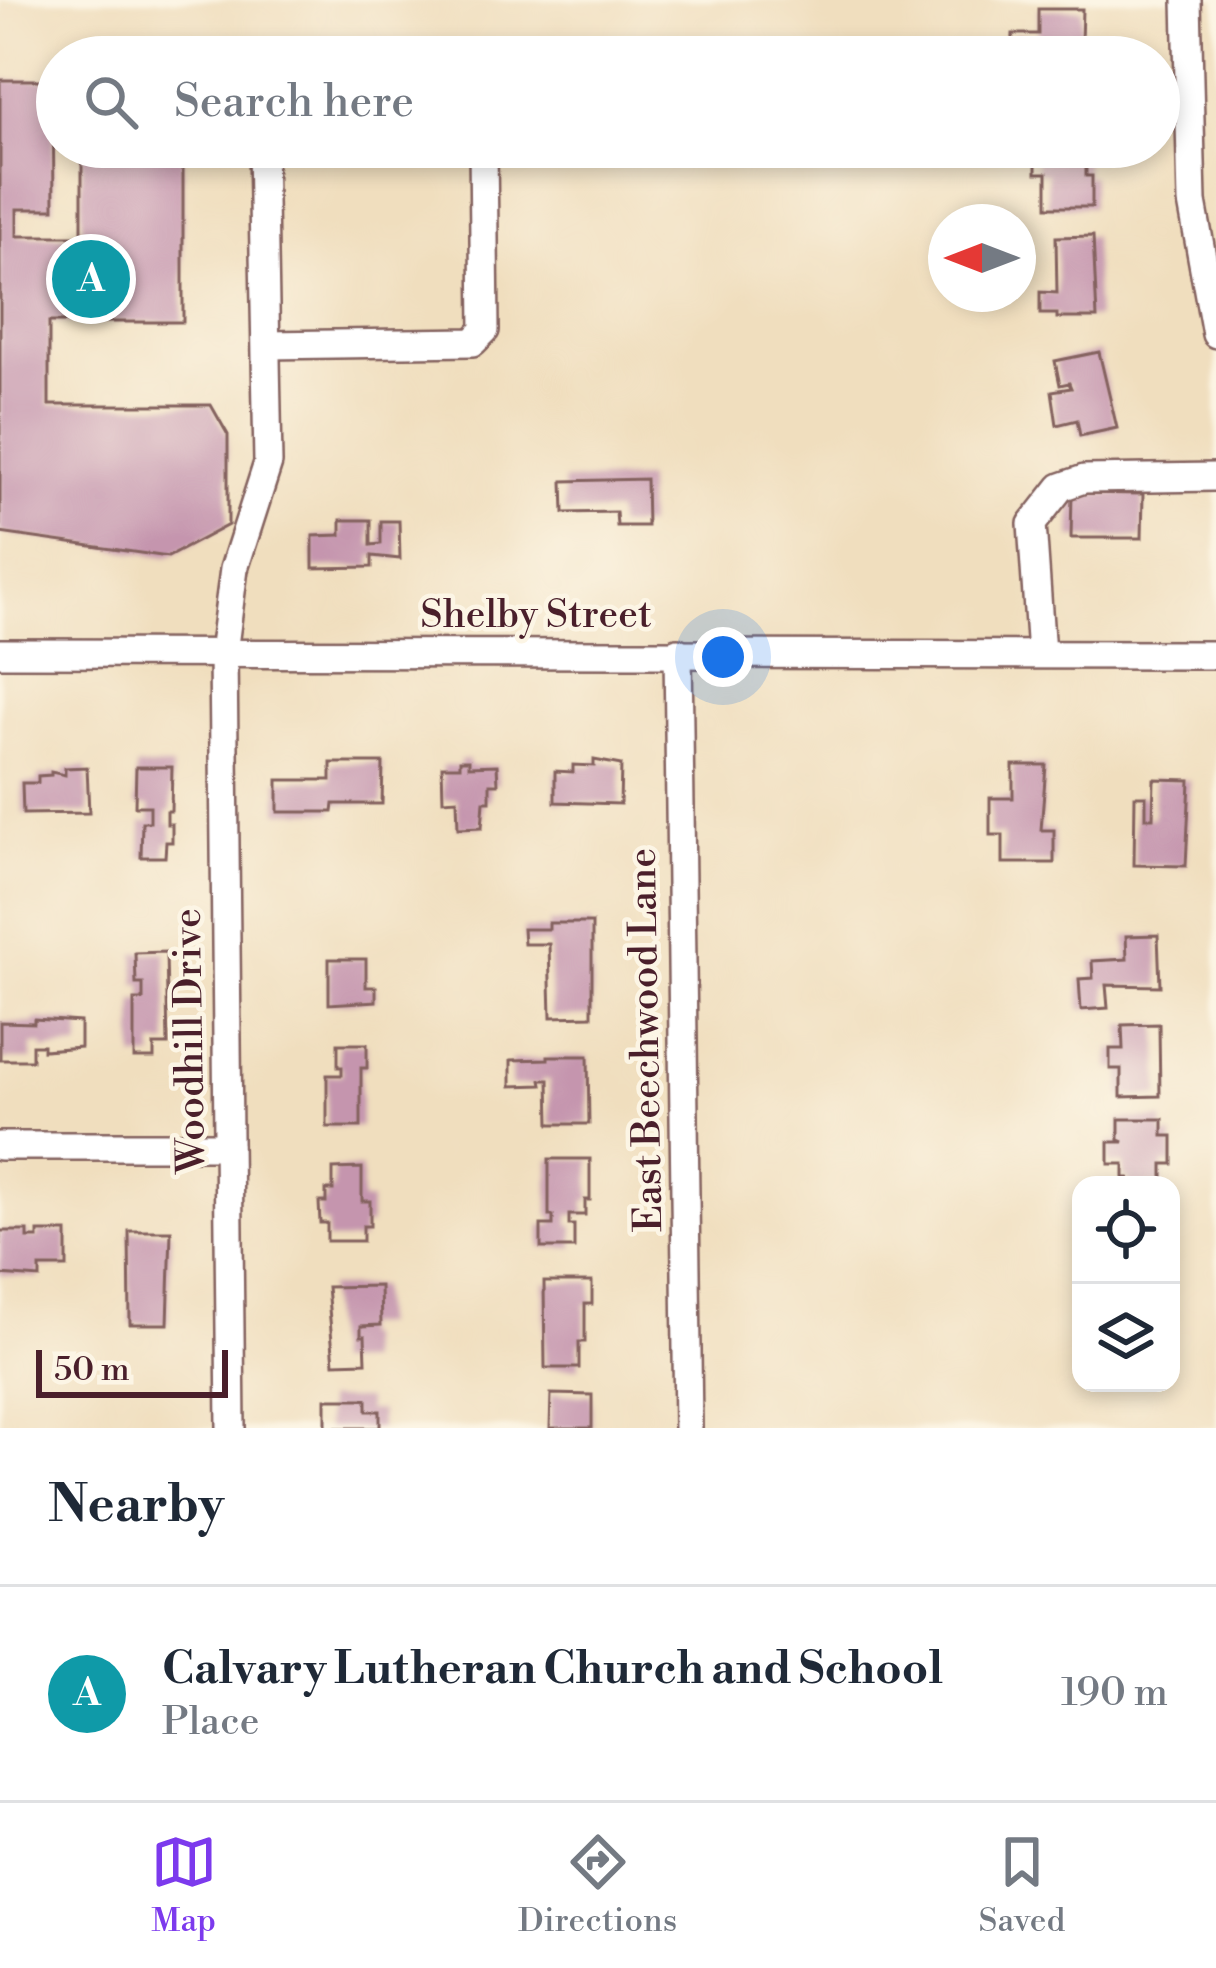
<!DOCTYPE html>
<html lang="en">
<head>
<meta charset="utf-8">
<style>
	body { margin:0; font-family:"Libre Bodoni",serif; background:#f2f2f3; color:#1f2937 }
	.controls { position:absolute; right:36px; bottom:36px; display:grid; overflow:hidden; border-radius:24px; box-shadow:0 6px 18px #0003 }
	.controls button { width:108px; height:108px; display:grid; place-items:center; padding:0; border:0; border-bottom:3px solid #e0e1e3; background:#fff; color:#1f2937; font:60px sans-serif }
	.compass { position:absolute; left:928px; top:204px; width:108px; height:108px; border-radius:50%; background:#fff; box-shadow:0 6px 18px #0003; rotate:270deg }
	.scale { position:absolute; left:36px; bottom:30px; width:192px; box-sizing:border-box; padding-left:12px; border:6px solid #4a1f2b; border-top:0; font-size:33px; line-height:42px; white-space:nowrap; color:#4a1f2b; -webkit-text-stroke:9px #fcf5e5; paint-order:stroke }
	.you { position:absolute; left:723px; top:657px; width:42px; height:42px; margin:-30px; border:9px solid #fff; border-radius:50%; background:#1a73e8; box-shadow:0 0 0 18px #1a73e833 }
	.badge { display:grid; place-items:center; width:78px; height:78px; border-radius:50%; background:#7c3aed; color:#fff; font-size:39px; font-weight:700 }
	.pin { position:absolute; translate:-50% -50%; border:6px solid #fff; box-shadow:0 3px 12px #0006 }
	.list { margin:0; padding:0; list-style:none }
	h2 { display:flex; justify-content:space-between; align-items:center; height:156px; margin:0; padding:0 48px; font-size:51px }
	h2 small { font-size:39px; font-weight:400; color:#747a83 }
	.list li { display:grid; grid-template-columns:78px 1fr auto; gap:36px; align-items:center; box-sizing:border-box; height:216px; padding:0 48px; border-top:3px solid #e0e1e3 }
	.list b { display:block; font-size:45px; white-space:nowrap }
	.list p { margin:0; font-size:39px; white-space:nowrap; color:#747a83 }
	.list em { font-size:39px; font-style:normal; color:#747a83 }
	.icon { flex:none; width:66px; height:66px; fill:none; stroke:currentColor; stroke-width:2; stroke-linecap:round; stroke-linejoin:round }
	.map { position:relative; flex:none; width:1216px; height:1428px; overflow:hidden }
	.search { position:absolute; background:#fff; box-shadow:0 6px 18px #0003; left:36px; right:36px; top:36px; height:132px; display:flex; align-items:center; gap:30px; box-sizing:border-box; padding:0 42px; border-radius:66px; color:#747a83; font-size:45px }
	.sheet { height:372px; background:#fff }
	nav { display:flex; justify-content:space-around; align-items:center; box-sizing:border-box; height:168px; border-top:3px solid #e0e1e3; background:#fff; font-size:33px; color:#747a83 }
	nav a { display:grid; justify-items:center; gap:6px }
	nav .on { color:#7c3aed }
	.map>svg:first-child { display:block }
</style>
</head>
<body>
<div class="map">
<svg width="1216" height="1428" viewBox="0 0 1216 1428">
	<rect width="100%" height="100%" fill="#fcf5e5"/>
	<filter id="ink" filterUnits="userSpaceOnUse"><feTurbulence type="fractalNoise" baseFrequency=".00833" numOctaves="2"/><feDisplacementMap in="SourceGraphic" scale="24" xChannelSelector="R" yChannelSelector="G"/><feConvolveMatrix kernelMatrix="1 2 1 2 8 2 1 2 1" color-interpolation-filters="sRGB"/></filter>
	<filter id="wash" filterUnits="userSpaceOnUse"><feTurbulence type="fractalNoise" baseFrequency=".004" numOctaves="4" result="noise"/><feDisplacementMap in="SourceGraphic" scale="48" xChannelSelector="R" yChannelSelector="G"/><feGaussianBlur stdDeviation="2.7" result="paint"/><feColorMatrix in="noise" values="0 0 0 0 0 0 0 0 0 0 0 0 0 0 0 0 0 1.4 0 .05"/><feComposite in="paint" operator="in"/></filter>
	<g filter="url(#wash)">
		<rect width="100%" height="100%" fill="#f0debe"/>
		<g id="blocks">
			<g fill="#c595ae">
				<polygon points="1038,9 1082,9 1081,44 1092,45 1092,57 1012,57 1013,34 1038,34"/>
				<polygon points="0,80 53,80 54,209 17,209 17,236 82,236 82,147 183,147 183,322 49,322 49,405 211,405 228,435 228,525 168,557 0,533"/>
				<polygon points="1047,147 1086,147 1086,176 1092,176 1092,207 1047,207 1047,173 1036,173 1036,150"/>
				<polygon points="1093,236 1097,318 1057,318 1057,314 1040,314 1040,292 1057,293 1056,237"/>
				<polygon points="1099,352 1117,428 1080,436 1077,420 1057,425 1052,391 1071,388 1069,383 1060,385 1055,361"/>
				<polygon points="646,479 647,526 617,526 616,512 564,513 563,481"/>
				<polygon points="1072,493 1143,494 1142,538 1071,538"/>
				<polygon points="341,520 371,520 371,545 381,544 381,521 399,521 400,559 372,556 372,567 313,568 313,536 341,535"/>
				<polygon points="460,760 469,760 469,766 497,765 498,784 490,784 490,801 484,801 482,827 458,828 457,799 443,800 442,766 460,766"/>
				<polygon points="594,760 621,765 620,804 555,802 555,771 573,772 573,765 594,766"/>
				<polygon points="331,763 383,763 382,804 334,804 333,812 278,812 278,780 331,780"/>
				<polygon points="1013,765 1046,765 1041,830 1054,830 1054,863 1003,863 1003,835 990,835 990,798 1013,798"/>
				<polygon points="87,767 89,813 23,814 22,783 38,783 38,776 51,775 51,772 65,775 65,768"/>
				<polygon points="136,767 172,767 171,811 167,811 167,824 172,824 172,842 166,842 165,857 141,857 142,822 150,822 150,806 135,806"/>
				<polygon points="1154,779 1190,780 1186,866 1134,865 1135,796 1146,796 1146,818 1153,818"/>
				<polygon points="549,923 592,923 592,1016 551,1017 549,944 524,944 523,929 549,929"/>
				<polygon points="1158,935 1160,986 1106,985 1108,1008 1081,1010 1079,979 1093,978 1092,961 1127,959 1126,936"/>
				<polygon points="166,952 168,1045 154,1045 154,1058 134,1058 134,1000 143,1000 143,984 136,984 135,953"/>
				<polygon points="329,959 366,959 366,987 376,987 376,1001 329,1004"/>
				<polygon points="34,1019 80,1022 80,1047 43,1050 43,1045 32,1045 32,1060 0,1060 0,1022 34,1023"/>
				<polygon points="1159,1024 1160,1096 1121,1097 1121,1069 1110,1069 1110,1049 1123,1049 1122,1025"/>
				<polygon points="338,1044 367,1044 367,1068 361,1068 361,1127 327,1127 327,1075 342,1075 342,1067 338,1067"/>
				<polygon points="548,1056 588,1056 589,1124 550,1124 549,1080 541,1080 542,1085 511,1086 511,1060 548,1059"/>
				<polygon points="1119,1119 1163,1119 1163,1136 1173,1136 1173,1164 1163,1164 1163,1185 1129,1185 1129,1178 1124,1178 1124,1164 1109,1164 1109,1142 1124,1142 1119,1140"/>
				<polygon points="549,1159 590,1159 590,1200 585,1200 585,1215 569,1215 569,1225 574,1225 574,1248 541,1248 541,1225 553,1225 553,1216 549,1216"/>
				<polygon points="362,1168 362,1201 370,1201 370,1226 363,1226 363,1241 327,1241 327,1223 320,1223 319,1202 326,1202 326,1190 333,1190 333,1169"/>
				<polygon points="0,1231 28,1231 28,1238 38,1238 38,1232 67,1232 67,1267 40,1267 40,1278 0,1275"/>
				<polygon points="129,1231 171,1231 168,1324 130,1324"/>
				<polygon points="544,1282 592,1282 592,1304 585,1304 585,1342 579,1342 579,1368 545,1368"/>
				<polygon points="380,1286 381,1325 361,1326 361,1336 365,1336 366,1362 334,1363 327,1287"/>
				<polygon points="551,1394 592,1395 592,1428 550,1428"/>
				<polygon points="326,1399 367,1399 367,1411 380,1411 380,1428 326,1428"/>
			</g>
		</g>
	</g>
	<g filter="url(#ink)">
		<use href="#blocks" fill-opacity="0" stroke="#84625e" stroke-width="3"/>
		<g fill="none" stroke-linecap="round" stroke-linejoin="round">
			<g stroke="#84625e" stroke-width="32">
				<g id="minor">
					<polyline points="1187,0 1192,202 1216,334"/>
					<polyline points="267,345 473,342 485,330 483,147"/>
					<polyline points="678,652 688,1428"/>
					<polyline points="0,653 1216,655"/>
					<polyline points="1041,654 1032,524 1061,487 1084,479 1216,477"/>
					<polyline points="0,1146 228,1146"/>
					<polyline points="231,1428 223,653 234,569 268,463 262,147"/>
				</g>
			</g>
			<use href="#minor" stroke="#fff" stroke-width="27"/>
		</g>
	</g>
	<g text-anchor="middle" stroke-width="9" stroke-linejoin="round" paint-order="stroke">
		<g font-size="39" fill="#4a1f2b" stroke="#fcf5e5">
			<text x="536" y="627">Shelby Street</text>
			<text transform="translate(644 1040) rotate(-91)" y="14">East Beechwood Lane</text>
			<text transform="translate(188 1041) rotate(-91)" y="14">Woodhill Drive</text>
		</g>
	</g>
</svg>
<div class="controls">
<button><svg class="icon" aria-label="locate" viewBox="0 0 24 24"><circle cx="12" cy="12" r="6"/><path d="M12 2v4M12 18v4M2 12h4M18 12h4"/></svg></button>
<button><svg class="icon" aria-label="layers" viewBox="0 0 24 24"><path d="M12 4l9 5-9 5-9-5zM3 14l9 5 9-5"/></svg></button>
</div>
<svg class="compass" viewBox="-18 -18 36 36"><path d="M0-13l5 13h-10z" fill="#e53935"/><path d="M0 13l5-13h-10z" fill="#747a83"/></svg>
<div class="scale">50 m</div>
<div class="you"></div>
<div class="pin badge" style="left:91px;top:279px;background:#0f9aa8">A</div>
<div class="search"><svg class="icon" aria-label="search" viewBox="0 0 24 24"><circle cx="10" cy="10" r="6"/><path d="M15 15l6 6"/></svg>Search here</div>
</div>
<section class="sheet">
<h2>Nearby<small></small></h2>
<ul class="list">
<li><span class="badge" style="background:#0f9aa8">A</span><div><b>Calvary Lutheran Church and School</b><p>Place</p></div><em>190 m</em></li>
</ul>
</section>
<nav>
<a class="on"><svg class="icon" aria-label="map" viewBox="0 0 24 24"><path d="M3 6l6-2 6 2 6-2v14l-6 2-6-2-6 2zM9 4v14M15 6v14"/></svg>Map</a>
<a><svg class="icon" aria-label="directions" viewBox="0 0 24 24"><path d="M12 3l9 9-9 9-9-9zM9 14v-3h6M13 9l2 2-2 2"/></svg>Directions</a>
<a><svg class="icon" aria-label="saved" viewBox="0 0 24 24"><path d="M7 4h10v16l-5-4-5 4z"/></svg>Saved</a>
</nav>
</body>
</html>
